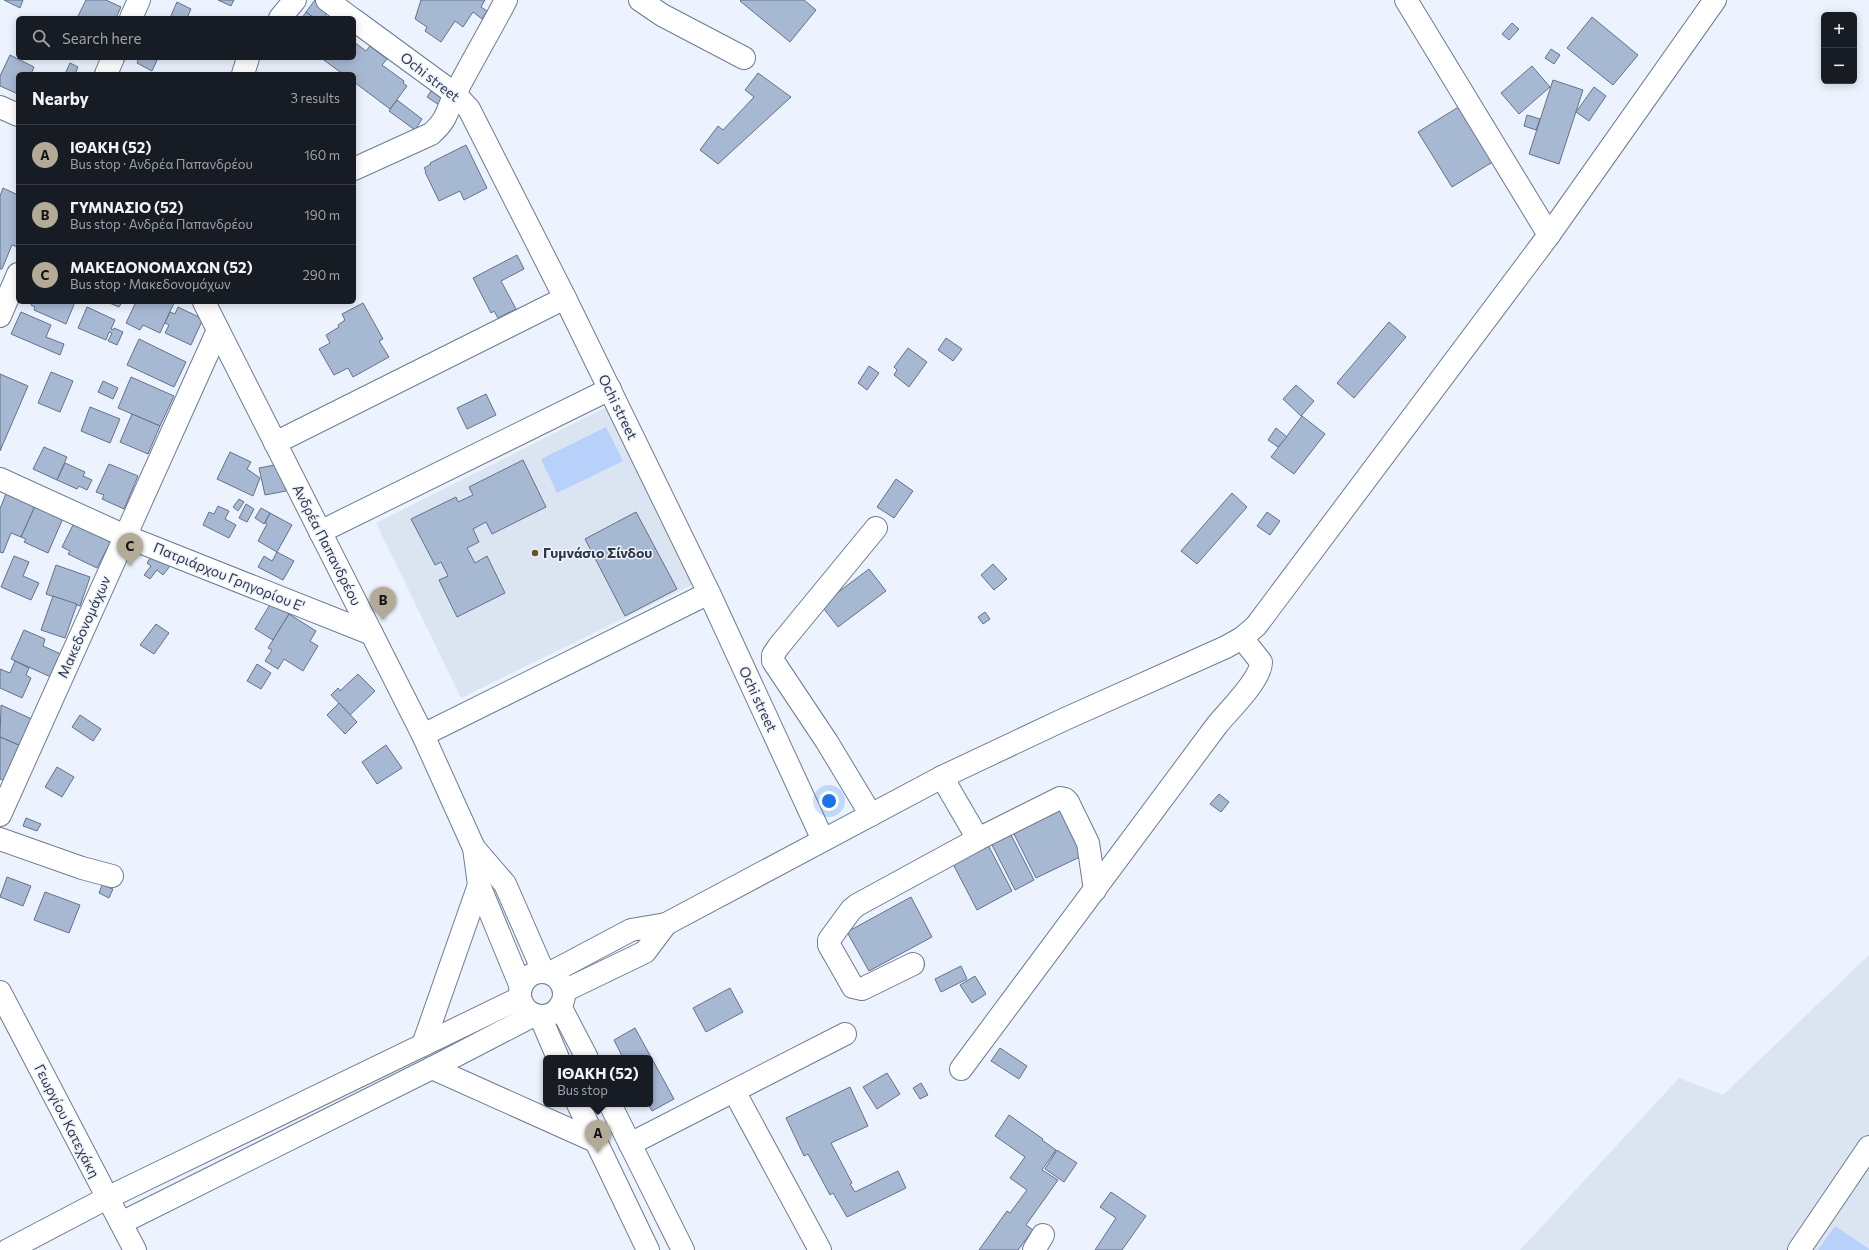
<!DOCTYPE html>
<html lang="en">
<head>
<meta charset="utf-8">
<style>
	body { margin:0; font-family:Commissioner,sans-serif; background:#242831; color:#f1f3f6 }
	.controls { position:absolute; right:12px; top:12px; display:grid; overflow:hidden; border-radius:6px; box-shadow:0 2px 10px #0003 }
	.controls button { width:36px; height:36px; display:grid; place-items:center; padding:0; border:0; border-bottom:1px solid #363941; background:#171b24; color:#f1f3f6; font:20px sans-serif }
	.you { position:absolute; left:829px; top:801px; width:14px; height:14px; margin:-10px; border:3px solid #fff; border-radius:50%; background:#1a73e8; box-shadow:0 0 0 6px #1a73e833 }
	.badge { display:grid; place-items:center; width:26px; height:26px; border-radius:50%; background:#b3ab97; color:#111; font-size:13px; font-weight:700 }
	.pin { position:absolute; translate:-50% -33px; filter:drop-shadow(0 1px 2px #0008) }
	.pin::after { content:''; position:absolute; top:21px; width:14px; height:12px; background:inherit; clip-path:polygon(0 0,100% 0,50% 100%) }
	.popup { position:absolute; left:543px; top:1055px; width:110px; height:52px; box-sizing:border-box; display:grid; place-content:center; border-radius:6px; background:#171b24; filter:drop-shadow(0 1px 3px #0005); font-size:13px; white-space:nowrap; color:#9ea1a6 }
	.popup b { font-size:15px; color:#f1f3f6 }
	.popup::after { content:''; position:absolute; left:50%; top:100%; margin-left:-8px; border:8px solid transparent; border-top-color:#171b24 }
	.list { margin:0; padding:0; list-style:none }
	h2 { display:flex; justify-content:space-between; align-items:center; height:52px; margin:0; padding:0 16px; font-size:17px }
	h2 small { font-size:13px; font-weight:400; color:#9ea1a6 }
	.list li { display:grid; grid-template-columns:26px 1fr auto; gap:12px; align-items:center; box-sizing:border-box; height:60px; padding:0 16px; border-top:1px solid #363941 }
	.list b { display:block; font-size:15px; white-space:nowrap }
	.list p { margin:0; font-size:13px; white-space:nowrap; color:#9ea1a6 }
	.list em { font-size:13px; font-style:normal; color:#9ea1a6 }
	.icon { flex:none; width:22px; height:22px; fill:none; stroke:currentColor; stroke-width:2; stroke-linecap:round; stroke-linejoin:round }
	.map { position:relative; flex:none; width:1869px; height:1250px; overflow:hidden }
	.search { position:absolute; background:#171b24; box-shadow:0 2px 10px #0003; left:16px; top:16px; width:340px; height:44px; display:flex; align-items:center; gap:10px; box-sizing:border-box; padding:0 14px; border-radius:6px; color:#9ea1a6; font-size:15px }
	.panel { position:absolute; background:#171b24; box-shadow:0 2px 10px #0003; left:16px; top:72px; width:340px; height:232px; border-radius:6px }
	.map>svg:first-child { display:block }
</style>
</head>
<body>
<div class="map">
<svg width="1869" height="1250" viewBox="0 0 1869 1250">
	<rect width="100%" height="100%" fill="#ecf3fe"/>
	<g fill="#dbe4f1">
		<polygon points="608,406 694,584 461,698 376,523"/>
		<polygon points="1869,955 1869,1250 1520,1250 1679,1078 1723,1095"/>
	</g>
	<g fill="#b7d1fb">
		<polygon points="606,427 623,461 557,493 541,459"/>
		<polygon points="1835,1226 1869,1249 1869,1250 1818,1250"/>
	</g>
	<g fill="#a7b8d3" stroke="#63728a">
		<polygon points="4,0 23,0 20,8"/>
		<polygon points="86,0 106,0 121,7 116,18 77,18"/>
		<polygon points="218,0 234,0 231,6"/>
		<polygon points="315,0 322,0 332,7 324,18 314,18 306,12"/>
		<polygon points="421,0 485,0 481,7 487,11 482,19 473,12 463,27 455,21 441,42 425,31 427,27 415,19"/>
		<polygon points="741,0 804,0 816,10 790,42 740,1"/>
		<polygon points="177,2 191,9 187,18 170,18"/>
		<polygon points="306,12 314,18 302,18"/>
		<polygon points="1592,17 1638,55 1613,85 1567,48"/>
		<polygon points="1512,23 1519,29 1509,40 1502,34"/>
		<polygon points="354,42 366,51 370,46 387,59 382,65 404,81 403,83 407,86 390,109 354,82 354,74 343,74 321,58 354,58"/>
		<polygon points="1551,49 1560,55 1554,64 1545,58"/>
		<polygon points="10,55 34,67 31,74 18,74 18,94 0,86 0,76"/>
		<polygon points="139,58 158,58 152,71 137,63"/>
		<polygon points="70,63 78,67 75,74 65,74"/>
		<polygon points="1532,66 1550,87 1519,114 1501,93"/>
		<polygon points="758,73 791,97 718,164 700,150 718,126 723,130 754,97 745,90"/>
		<polygon points="1553,80 1583,90 1559,164 1529,154"/>
		<polygon points="435,85 447,94 439,105 427,97"/>
		<polygon points="1594,87 1606,96 1589,121 1576,112"/>
		<polygon points="397,100 422,119 415,130 389,111"/>
		<polygon points="1465,103 1499,158 1452,187 1418,132"/>
		<polygon points="1527,115 1540,119 1536,130 1524,126"/>
		<polygon points="466,145 487,188 464,200 460,191 439,201 425,172 426,171 424,168 431,164 430,163"/>
		<polygon points="3,188 18,195 18,247 12,245 2,269 0,269 0,196"/>
		<polygon points="517,255 524,269 501,281 516,309 498,318 494,311 491,313 473,278"/>
		<polygon points="32,302 75,302 66,324 34,310 35,307 31,305"/>
		<polygon points="107,302 122,302 119,307"/>
		<polygon points="136,302 174,303 160,333 143,325 140,330 126,323"/>
		<polygon points="363,303 383,339 379,341 389,357 353,377 348,368 334,375 319,349 330,343 326,335 339,327 338,325 345,320 342,314"/>
		<polygon points="87,307 115,320 111,329 113,330 114,328 123,332 117,345 108,341 112,333 109,332 106,340 78,328"/>
		<polygon points="178,307 203,319 191,345 165,333 169,325 165,323 170,312 175,314"/>
		<polygon points="21,312 51,325 46,337 64,344 60,355 11,334"/>
		<polygon points="1389,322 1406,337 1354,398 1337,383"/>
		<polygon points="946,338 962,349 953,361 938,350"/>
		<polygon points="139,339 186,362 174,387 127,365"/>
		<polygon points="908,348 927,362 909,387 894,375 897,370 894,367"/>
		<polygon points="869,366 879,373 867,390 858,383"/>
		<polygon points="51,372 73,381 60,412 38,403"/>
		<polygon points="0,374 28,386 0,451"/>
		<polygon points="131,377 174,396 160,426 118,408"/>
		<polygon points="103,381 118,388 113,399 98,392"/>
		<polygon points="1296,385 1314,401 1301,416 1283,399"/>
		<polygon points="486,394 496,415 467,429 457,408"/>
		<polygon points="90,407 120,419 110,443 81,431"/>
		<polygon points="132,414 160,426 148,454 120,442"/>
		<polygon points="1302,416 1325,434 1294,474 1271,457"/>
		<polygon points="1276,428 1287,437 1278,447 1268,440"/>
		<polygon points="44,447 67,457 57,480 33,469"/>
		<polygon points="230,452 251,462 247,469 260,478 253,496 217,479"/>
		<polygon points="523,460 546,507 492,534 486,522 473,529 479,542 467,548 475,563 487,556 505,593 457,617 439,580 448,576 441,562 435,565 411,519 456,497 458,502 473,495 469,487"/>
		<polygon points="65,463 85,472 83,476 92,480 87,490 79,486 77,489 57,480"/>
		<polygon points="109,464 138,476 124,509 102,499 104,495 96,492"/>
		<polygon points="280,464 286,491 265,495 259,468"/>
		<polygon points="896,479 913,491 894,518 877,507"/>
		<polygon points="7,491 36,504 21,537 11,533 3,553 0,552 0,509"/>
		<polygon points="1232,493 1247,507 1197,564 1181,551"/>
		<polygon points="239,499 244,502 238,511 233,507"/>
		<polygon points="36,504 64,516 48,553 24,542 26,539 21,537"/>
		<polygon points="246,504 254,509 247,522 239,518"/>
		<polygon points="218,506 229,511 225,519 236,525 229,538 203,525 209,512 214,514"/>
		<polygon points="261,508 270,513 264,524 255,518"/>
		<polygon points="636,512 677,589 625,616 585,539"/>
		<polygon points="1267,512 1280,521 1270,535 1257,526"/>
		<polygon points="270,513 292,525 277,552 258,541 267,524 265,523"/>
		<polygon points="76,519 113,537 97,568 68,554 70,551 62,547"/>
		<polygon points="277,552 294,561 283,580 258,567 264,556 272,561"/>
		<polygon points="153,554 170,566 163,575 157,570 150,579 144,575 151,566 147,563"/>
		<polygon points="14,556 29,562 23,576 39,583 31,600 1,587"/>
		<polygon points="993,564 1007,579 994,590 981,575"/>
		<polygon points="56,565 90,577 80,606 46,594"/>
		<polygon points="869,569 886,591 838,627 821,605"/>
		<polygon points="53,596 77,604 65,638 41,630"/>
		<polygon points="271,603 289,614 273,640 255,629"/>
		<polygon points="985,612 990,619 983,624 978,617"/>
		<polygon points="289,614 316,631 310,641 318,646 303,671 284,659 278,669 265,661 272,650 268,648"/>
		<polygon points="156,624 169,633 154,654 140,645"/>
		<polygon points="24,630 45,639 43,646 63,655 53,678 11,659"/>
		<polygon points="15,661 29,668 26,675 31,678 22,698 0,688 0,669 10,673"/>
		<polygon points="257,664 271,673 261,689 247,681"/>
		<polygon points="358,674 375,691 350,715 331,695 338,688 340,691"/>
		<polygon points="339,703 357,722 345,734 327,715"/>
		<polygon points="1,705 34,720 21,746 0,737"/>
		<polygon points="80,715 101,729 93,741 72,727"/>
		<polygon points="0,737 21,746 5,781 0,779"/>
		<polygon points="386,745 402,768 377,784 362,762"/>
		<polygon points="57,767 74,777 62,797 45,787"/>
		<polygon points="1219,794 1229,802 1221,812 1210,804"/>
		<polygon points="1061,808 1084,855 1036,878 1013,832"/>
		<polygon points="26,818 41,824 37,831 23,826"/>
		<polygon points="1010,833 1034,880 1015,890 991,843"/>
		<polygon points="988,845 1012,891 977,910 953,864"/>
		<polygon points="7,877 31,886 23,906 0,897"/>
		<polygon points="102,885 113,889 109,898 99,893"/>
		<polygon points="45,892 80,905 69,933 34,920"/>
		<polygon points="911,897 932,937 869,971 847,932"/>
		<polygon points="961,966 967,979 941,992 935,979"/>
		<polygon points="975,976 986,994 972,1003 960,985"/>
		<polygon points="730,988 743,1012 706,1032 693,1008"/>
		<polygon points="635,1028 674,1099 652,1111 648,1104 650,1104 650,1058 623,1058 614,1040"/>
		<polygon points="1000,1048 1027,1066 1019,1079 991,1061"/>
		<polygon points="887,1073 900,1094 877,1109 863,1087"/>
		<polygon points="921,1083 928,1095 920,1099 913,1088"/>
		<polygon points="850,1087 868,1126 831,1143 852,1183 850,1184 855,1192 898,1171 906,1188 847,1217 833,1193 830,1195 808,1154 804,1156 786,1118"/>
		<polygon points="1009,1115 1043,1139 1042,1140 1056,1150 1042,1170 1058,1180 1026,1225 1033,1230 1018,1250 979,1250 1007,1211 1010,1213 1027,1190 1010,1178 1025,1157 995,1136"/>
		<polygon points="1057,1150 1077,1163 1064,1182 1045,1169"/>
		<polygon points="1111,1192 1146,1216 1122,1250 1095,1250 1116,1218 1100,1207"/>
	</g>
	<g fill="none" stroke-linecap="round" stroke-linejoin="round">
		<g stroke="#6d7c94" stroke-width="24">
			<g id="minor">
				<polyline points="327,0 351,18"/>
				<polyline points="640,0 662,15 744,58"/>
				<polyline points="1406,0 1549,235"/>
				<polyline points="131,18 139,0"/>
				<polyline points="280,18 295,0"/>
				<polyline points="354,20 455,94 469,109 565,298 709,593 823,840"/>
				<polyline points="106,74 113,58"/>
				<polyline points="243,74 248,58"/>
				<polyline points="0,107 18,115"/>
				<path d="M354 169 431 134C449 118 446 111 456 92 472 61 490 31 506 0"/>
				<polyline points="204,302 423,735 474,848 479,885 521,987"/>
				<polyline points="0,316 18,274"/>
				<polyline points="275,443 565,298"/>
				<polyline points="0,479 125,536 372,634"/>
				<polyline points="320,532 610,389"/>
				<polyline points="423,735 709,593"/>
				<polyline points="942,777 978,839 1060,798 1065,799 1068,802 1088,843 1095,890"/>
				<polyline points="0,815 218,330"/>
				<polyline points="871,815 827,742 773,661 773,655 779,646 876,528"/>
				<polyline points="0,839 82,868 112,876"/>
				<polyline points="474,848 505,884 543,971"/>
				<polyline points="913,964 862,989 853,987 829,945 829,940 851,910 857,905 978,839"/>
				<circle cx="542" cy="994" r="22"/>
				<polyline points="550,973 631,930 666,924 942,777 1065,719 1226,647 1242,638 1256,626 1549,235 1715,0"/>
				<polyline points="564,991 645,952 666,924"/>
				<polyline points="0,992 135,1250"/>
				<polyline points="560,1006 587,1058"/>
				<polyline points="540,1016 558,1058"/>
				<polyline points="423,1045 479,885"/>
				<polyline points="432,1068 595,1141"/>
				<path d="M961 1069 1217 725C1229 710 1261 680 1261 662L1242 638"/>
				<polyline points="734,1091 820,1250"/>
				<polyline points="578,1104 648,1250"/>
				<polyline points="610,1104 683,1250"/>
				<polyline points="630,1144 845,1034"/>
				<polyline points="121,1223 432,1068 534,1015"/>
				<polyline points="8,1250 107,1198 520,998"/>
				<polyline points="1034,1250 1043,1235"/>
				<polyline points="1799,1250 1869,1147"/>
			</g>
		</g>
		<use href="#minor" stroke="#fff" stroke-width="22"/>
	</g>
	<circle fill="#675322" stroke="#ecf3fe" stroke-width="1.5" cx="535" cy="553" r="4"/>
	<g text-anchor="middle" stroke-width="3" stroke-linejoin="round" paint-order="stroke">
		<g font-size="14" fill="#313742" stroke="#ecf3fe">
			<text transform="translate(430 77) rotate(38)" y="5">Ochi street</text>
			<text transform="translate(618 407) rotate(64)" y="5">Ochi street</text>
			<text transform="translate(327 545) rotate(63)" y="5">Ανδρέα Παπανδρέου</text>
			<text transform="translate(229 577) rotate(22)" y="5">Πατριάρχου Γρηγορίου Ε'</text>
			<text transform="translate(84 627) rotate(-66)" y="5">Μακεδονομάχων</text>
			<text transform="translate(758 699) rotate(65)" y="5">Ochi street</text>
			<text transform="translate(67 1121) rotate(63)" y="5">Γεωργίου Κατεχάκη</text>
		</g>
		<g font-size="14" font-weight="bold" fill="#313742" stroke="#ecf3fe" text-anchor="start">
			<text x="543" y="558">Γυμνάσιο Σίνδου</text>
		</g>
	</g>
</svg>
<div class="controls">
<button>+</button>
<button>−</button>
</div>
<div class="you"></div>
<div class="pin badge" style="left:598px;top:1153px">A</div>
<div class="popup"><b>ΙΘΑΚΗ (52)</b>Bus stop</div>
<div class="pin badge" style="left:383px;top:620px">B</div>
<div class="pin badge" style="left:130px;top:566px">C</div>
<div class="search"><svg class="icon" aria-label="search" viewBox="0 0 24 24"><circle cx="10" cy="10" r="6"/><path d="M15 15l6 6"/></svg>Search here</div>
<section class="panel">
<h2>Nearby<small>3 results</small></h2>
<ul class="list">
<li><span class="badge">A</span><div><b>ΙΘΑΚΗ (52)</b><p>Bus stop · Ανδρέα Παπανδρέου</p></div><em>160 m</em></li>
<li><span class="badge">B</span><div><b>ΓΥΜΝΑΣΙΟ (52)</b><p>Bus stop · Ανδρέα Παπανδρέου</p></div><em>190 m</em></li>
<li><span class="badge">C</span><div><b>ΜΑΚΕΔΟΝΟΜΑΧΩΝ (52)</b><p>Bus stop · Μακεδονομάχων</p></div><em>290 m</em></li>
</ul>
</section>
</div>
</body>
</html>
